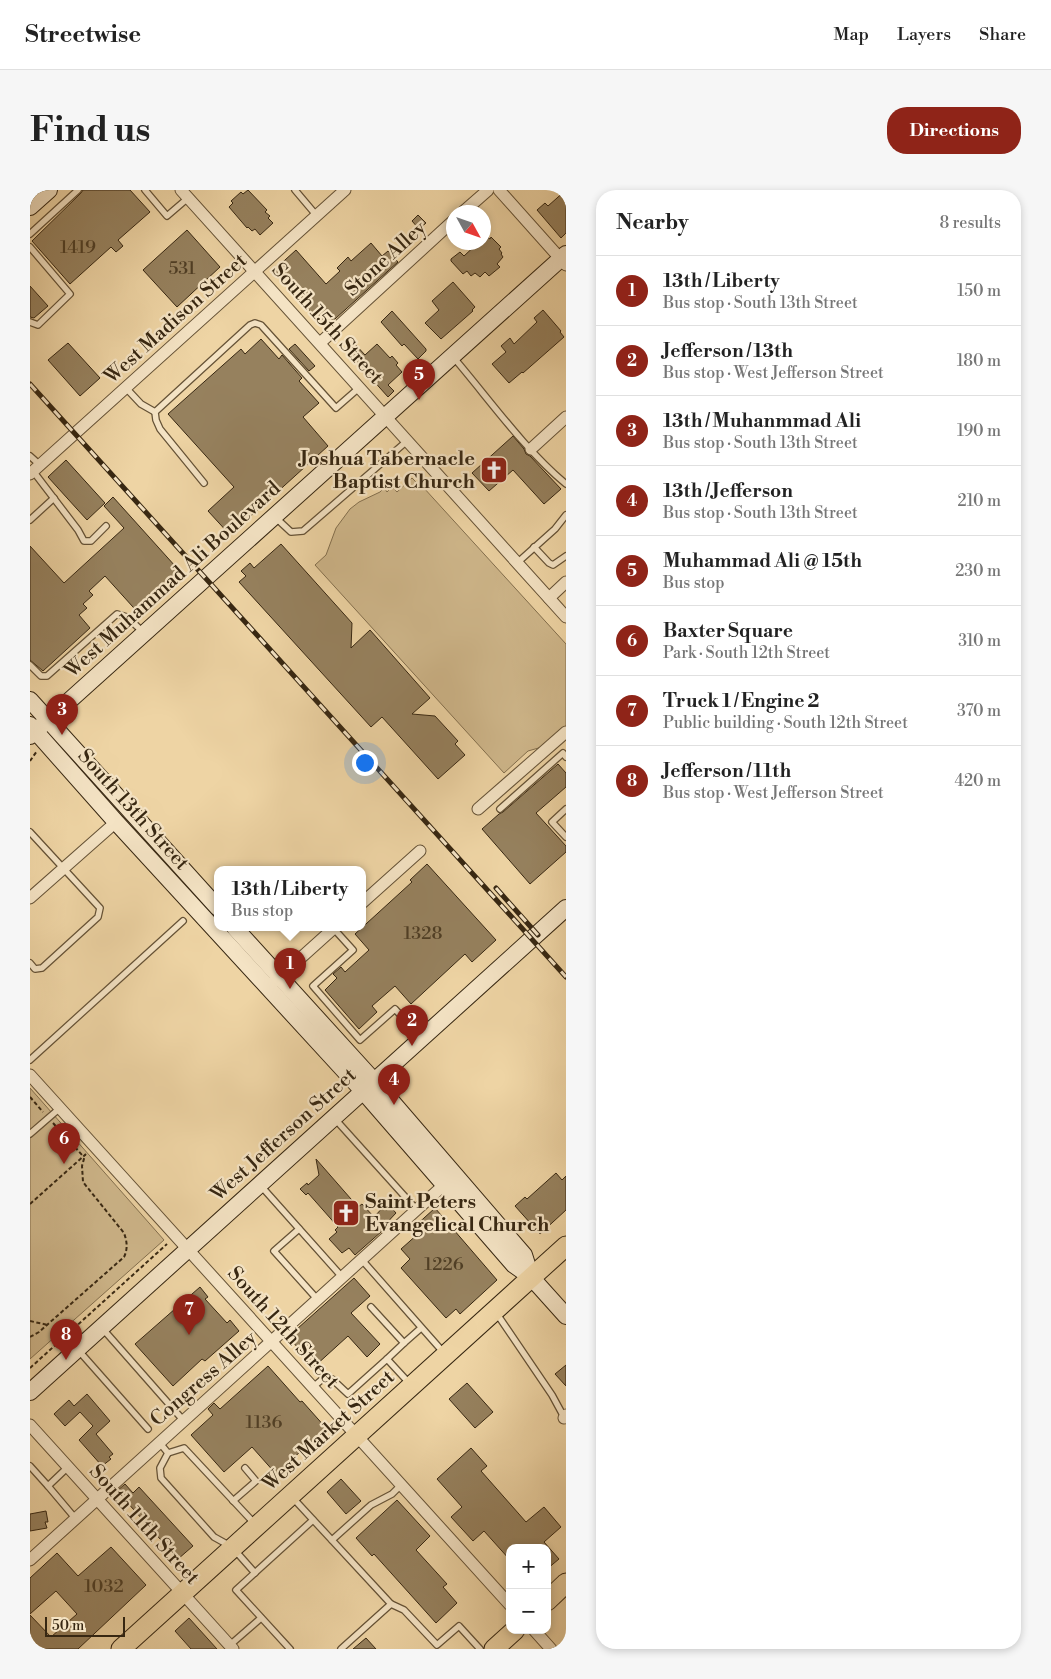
<!DOCTYPE html>
<html lang="en">
<head>
<meta charset="utf-8">
<style>
	body { margin:0; font-family:"Libre Bodoni",serif; background:#f6f6f6; color:#222 }
	.controls { position:absolute; right:15px; bottom:15px; display:grid; overflow:hidden; border-radius:10px; box-shadow:0 2px 8px #0003 }
	.controls button { width:45px; height:45px; display:grid; place-items:center; padding:0; border:0; border-bottom:1px solid #e0e0e0; background:#fff; color:#222; font:25px sans-serif }
	.compass { position:absolute; left:416px; top:15px; width:45px; height:45px; border-radius:50%; background:#fff; box-shadow:0 2px 8px #0003; rotate:130deg }
	.scale { position:absolute; left:15px; bottom:12px; width:80px; box-sizing:border-box; padding-left:5px; border:2px solid #372712; border-top:0; font-size:14px; line-height:18px; white-space:nowrap; color:#372712; -webkit-text-stroke:4px #f4e3c4; paint-order:stroke }
	.you { position:absolute; left:334px; top:572px; width:18px; height:18px; margin:-12px; border:4px solid #fff; border-radius:50%; background:#1a73e8; box-shadow:0 0 0 8px #1a73e833 }
	.badge { display:grid; place-items:center; width:32px; height:32px; border-radius:50%; background:#8f2418; color:#fff; font-size:16px; font-weight:700 }
	.pin { position:absolute; translate:-50% -41px; filter:drop-shadow(0 1px 2px #0008) }
	.pin::after { content:''; position:absolute; top:26px; width:18px; height:15px; background:inherit; clip-path:polygon(0 0,100% 0,50% 100%) }
	.popup { position:absolute; left:184px; top:676px; width:152px; height:65px; box-sizing:border-box; display:grid; place-content:center; border-radius:10px; background:#fff; filter:drop-shadow(0 1px 4px #0005); font-size:16px; white-space:nowrap; color:#767676 }
	.popup b { font-size:19px; color:#222 }
	.popup::after { content:''; position:absolute; left:50%; top:100%; margin-left:-10px; border:10px solid transparent; border-top-color:#fff }
	.list { margin:0; padding:0; list-style:none }
	h2 { display:flex; justify-content:space-between; align-items:center; height:65px; margin:0; padding:0 20px; font-size:21px }
	h2 small { font-size:16px; font-weight:400; color:#767676 }
	.list li { display:grid; grid-template-columns:32px 1fr auto; gap:15px; align-items:center; box-sizing:border-box; height:70px; padding:0 20px; border-top:1px solid #e0e0e0 }
	.list b { display:block; font-size:19px; white-space:nowrap }
	.list p { margin:0; font-size:16px; white-space:nowrap; color:#767676 }
	.list em { font-size:16px; font-style:normal; color:#767676 }
	.map { position:relative; flex:none; width:536px; height:1459px; overflow:hidden; border-radius:20px }
	header { display:flex; align-items:center; gap:30px; box-sizing:border-box; height:70px; padding:0 25px; background:#fff; border-bottom:1px solid #e0e0e0 }
	header strong { font-size:24px }
	nav { display:flex; gap:28px; margin-inline-start:auto; font-size:18px }
	.intro { display:flex; align-items:center; justify-content:space-between; box-sizing:border-box; height:120px; padding:0 30px }
	h1 { margin:0; font-size:35px }
	.button { padding:12px 22px; border-radius:20px; background:#8f2418; color:#fff; font-size:18px; font-weight:700 }
	main { display:flex; gap:30px; padding:0 30px }
	aside { flex:1; background:#fff; border-radius:20px; box-shadow:0 2px 8px #0003 }
	.map>svg:first-child { display:block }
</style>
</head>
<body>
<header>
<strong>Streetwise</strong>
<nav><a>Map</a><a>Layers</a><a>Share</a></nav>
</header>
<div class="intro"><h1>Find us</h1><a class="button">Directions</a></div>
<main>
<div class="map">
<svg width="536" height="1459" viewBox="0 0 536 1459">
	<rect width="100%" height="100%" fill="#eed4a4"/>
	<filter id="stains"><feTurbulence type="fractalNoise" baseFrequency=".004" numOctaves="4"/><feColorMatrix values="0 0 0 0 .2 0 0 0 0 .09 0 0 0 0 .02 0 0 0 .5 -.17"/></filter>
	<radialGradient id="worn" r=".72"><stop offset=".6" stop-color="#630" stop-opacity="0"/><stop offset="1" stop-color="#630" stop-opacity=".3"/></radialGradient>
	<g fill="#cfb78b" stroke="#836f4e">
		<polygon points="382,288 392,298 393,297 536,454 536,536 512,557 498,561 474,583 285,375 296,365 306,338 320,319 329,312 350,302 354,298 357,302 362,297 367,302"/>
		<polygon points="23,547 187,726 187,734 22,548"/>
		<polygon points="0,898 134,1050 0,1169"/>
	</g>
	<g fill="#96815e" stroke="#372712">
		<polygon points="53,0 100,0 120,22 88,50 93,56 86,62 81,57 40,94 2,51 51,3"/>
		<polygon points="218,0 237,20 235,22 240,26 238,28 243,33 230,45 225,39 222,41 218,37 217,38 199,17 203,13 201,11 211,2 213,4"/>
		<polygon points="536,0 536,43 531,48 507,20 515,13 518,16"/>
		<polygon points="388,25 396,33 389,39 382,31"/>
		<polygon points="157,40 190,77 147,117 113,80"/>
		<polygon points="456,46 460,49 461,47 471,57 469,59 472,63 471,64 473,67 467,74 470,77 459,86 455,82 450,87 445,83 441,86 437,81 433,84 421,71 421,69 430,62 434,66 449,52 454,52 454,48"/>
		<polygon points="341,53 352,66 358,61 368,72 295,138 244,80 266,60 296,94 310,81 307,78 318,67 321,71"/>
		<polygon points="423,92 445,117 442,120 443,121 411,149 395,133 409,120 402,111"/>
		<polygon points="0,96 18,116 4,128 0,127"/>
		<polygon points="513,120 531,141 530,142 534,147 493,183 492,182 479,193 462,174 476,162 471,156 480,148 484,154 507,132 504,128"/>
		<polygon points="362,121 396,159 396,161 388,169 374,154 372,156 351,132"/>
		<polygon points="231,149 249,169 252,165 272,188 269,191 289,213 273,227 298,256 200,345 178,321 204,297 138,224 211,159 215,164"/>
		<polygon points="38,153 70,188 50,206 18,170"/>
		<polygon points="324,153 335,165 347,154 360,168 362,166 368,173 366,175 372,182 358,195 364,201 358,207 316,160"/>
		<polygon points="265,154 285,176 279,181 259,159"/>
		<polygon points="483,246 494,259 496,264 500,266 531,299 514,314 483,280 459,301 442,283"/>
		<polygon points="36,270 75,313 57,330 18,287"/>
		<polygon points="83,307 155,387 112,427 75,386 59,401 63,405 53,414 57,418 49,425 60,438 13,481 0,470 0,356 34,393 94,338 74,316"/>
		<polygon points="251,354 322,433 321,458 340,440 400,508 382,524 405,526 428,551 425,554 435,565 408,589 352,527 341,537 209,392 216,386 211,381 220,373 224,378"/>
		<polygon points="528,574 536,583 536,597 506,623 536,656 536,662 500,694 452,639 469,624 473,622"/>
		<polygon points="397,674 466,750 442,772 435,764 381,814 365,796 342,816 347,822 329,839 295,800 307,788 303,784 311,777 315,782 339,760 325,744 382,692 380,690"/>
		<polygon points="286,969 328,1017 332,1014 344,1027 357,1013 366,1023 351,1039 352,1041 325,1065 319,1058 312,1063 299,1049 307,1042 305,1040 308,1037 278,1003 276,1005 270,999 277,993 278,995 289,985"/>
		<polygon points="526,983 532,990 536,986 536,1020 510,1044 485,1016 495,1007 497,1009"/>
		<polygon points="405,1018 467,1090 430,1124 426,1119 416,1128 371,1078 380,1069 371,1059 389,1043 383,1038"/>
		<polygon points="324,1088 340,1106 321,1123 350,1154 337,1167 318,1146 285,1176 258,1147"/>
		<polygon points="170,1097 178,1107 175,1109 197,1133 200,1130 209,1141 175,1171 172,1169 143,1196 105,1154"/>
		<polygon points="536,1175 536,1196 525,1184"/>
		<polygon points="238,1176 270,1212 272,1211 296,1238 246,1284 222,1257 194,1282 161,1245 183,1225 178,1219 184,1213 190,1219"/>
		<polygon points="437,1193 463,1222 445,1238 419,1209"/>
		<polygon points="57,1204 80,1231 66,1244 83,1264 79,1267 81,1269 72,1276 49,1250 63,1236 50,1222 35,1236 24,1224 39,1210 44,1216"/>
		<polygon points="441,1258 457,1276 451,1281 496,1332 514,1317 531,1337 514,1352 529,1369 517,1379 517,1358 480,1358 480,1370 454,1341 443,1351 421,1327 432,1317 407,1289"/>
		<polygon points="311,1289 331,1311 316,1324 297,1302"/>
		<polygon points="95,1294 103,1303 109,1297 163,1356 148,1369 87,1301"/>
		<polygon points="367,1310 400,1346 386,1360 417,1394 413,1397 427,1413 406,1433 344,1364 342,1366 326,1348"/>
		<polygon points="16,1321 18,1332 15,1332 17,1338 0,1341 0,1324"/>
		<polygon points="81,1357 116,1395 48,1459 0,1459 0,1425 21,1447 47,1424 26,1401 0,1424 0,1388 27,1363 48,1386"/>
		<polygon points="159,1428 187,1459 161,1459 145,1441"/>
		<polygon points="336,1448 346,1459 323,1459"/>
	</g>
	<g fill="none" stroke-linecap="round" stroke-linejoin="round">
		<g stroke="#655236" stroke-width="8">
			<g id="lane">
				<polyline points="115,0 137,26 158,8"/>
				<polyline points="265,0 287,26"/>
				<polyline points="0,44 48,0"/>
				<polyline points="0,57 40,104 8,135 0,132"/>
				<path d="M424 168C459 209 495 260 536 294"/>
				<polyline points="96,198 111,214 125,222"/>
				<polyline points="0,266 10,275"/>
				<polyline points="3,281 48,340 54,351 61,351 76,336"/>
				<polyline points="174,293 130,239 126,230 125,222 220,135 225,133 231,135 306,218 330,197"/>
				<polyline points="246,328 261,342 273,341 377,251"/>
				<polyline points="0,330 24,308"/>
				<polyline points="504,357 519,373 523,375 536,366"/>
				<polyline points="487,373 525,339 536,325"/>
				<polyline points="0,475 11,486 17,486 87,424 97,427 113,442"/>
				<polyline points="470,619 533,563 536,567"/>
				<polyline points="536,619 522,632 536,647"/>
				<polyline points="0,642 70,718 68,727 12,778 5,779 0,773"/>
				<polyline points="304,739 323,760 283,796 330,850 365,819 390,847"/>
				<polyline points="0,870 153,731"/>
				<polyline points="305,929 387,1020"/>
				<polyline points="0,944 30,918"/>
				<polyline points="231,996 313,1088"/>
				<polyline points="269,1039 244,1061 288,1110"/>
				<polyline points="332,1070 414,1163"/>
				<polyline points="341,1117 374,1153 357,1169"/>
				<polyline points="467,1124 522,1205 534,1227"/>
				<polyline points="72,1138 153,1230"/>
				<polyline points="374,1153 391,1138"/>
				<polyline points="49,1161 118,1239"/>
				<polyline points="283,1197 295,1187 302,1189 318,1204 357,1169 380,1194"/>
				<polyline points="129,1252 138,1263 154,1258 225,1334"/>
				<polyline points="138,1263 130,1278 131,1288 184,1347 202,1357 225,1383"/>
				<polyline points="0,1276 18,1296"/>
				<polyline points="38,1277 18,1296 45,1328"/>
				<polyline points="262,1307 361,1414 311,1459"/>
				<polyline points="203,1311 226,1291 215,1278"/>
				<polyline points="302,1350 341,1315 362,1304 371,1295"/>
				<polyline points="361,1414 374,1420 407,1455 429,1436 450,1459"/>
				<polyline points="200,1455 231,1428"/>
				<polyline points="260,1459 206,1400 283,1330"/>
			</g>
		</g>
		<g stroke="#655236" stroke-width="13">
			<g id="street">
				<polyline points="151,0 536,427"/>
				<polyline points="469,0 536,75"/>
				<polyline points="433,22 458,0"/>
				<polyline points="290,153 423,31"/>
				<polyline points="501,259 536,227"/>
				<polyline points="0,284 315,0"/>
				<polyline points="519,408 536,392"/>
				<polyline points="448,619 536,542"/>
				<polyline points="0,708 86,632"/>
				<polyline points="332,713 390,661"/>
				<polyline points="244,792 304,738"/>
				<polyline points="0,885 480,1415"/>
				<polyline points="534,1228 536,1225"/>
				<polyline points="0,1235 203,1459"/>
				<polyline points="0,1370 415,994"/>
				<polyline points="504,1440 521,1459"/>
			</g>
		</g>
		<g stroke="#372712" stroke-width="18">
			<g id="secondary">
				<polyline points="0,17 19,0"/>
				<polyline points="0,510 188,718"/>
				<polyline points="0,535 86,632 333,901 484,1075 501,1087 536,1126"/>
				<polyline points="0,546 536,64"/>
				<polyline points="205,738 344,891 494,1065 501,1087"/>
				<polyline points="0,1202 536,718"/>
			</g>
		</g>
		<g stroke="#372712" stroke-width="21">
			<g id="primary">
				<polyline points="517,1411 536,1393"/>
				<polyline points="91,1459 536,1056"/>
				<polyline points="464,1459 485,1440"/>
			</g>
		</g>
		<g stroke="#372712" stroke-width="2" stroke-dasharray="4 2.5" stroke-linecap="butt">
			<polyline points="0,571 7,561"/>
			<polyline points="0,907 13,922"/>
			<polyline points="23,933 53,966"/>
			<polyline points="0,1014 56,964"/>
			<polyline points="0,1131 18,1135"/>
			<path d="M0 1147 9 1142 94 1067C98 1059 97 1051 94 1043L53 992 52 976 55 965"/>
			<polyline points="0,1178 137,1054"/>
		</g>
		<use href="#lane" stroke="#f4e3c4" stroke-width="5.5"/>
		<use href="#street" stroke="#f4e3c4" stroke-width="11"/>
		<use href="#secondary" stroke="#f4e3c4" stroke-width="16"/>
		<use href="#primary" stroke="#eed4a4" stroke-width="19"/>
		<g stroke="#372712" stroke-width="5">
			<g id="rail">
				<polyline points="0,194 536,787"/>
				<polyline points="466,698 508,745"/>
			</g>
		</g>
		<use href="#rail" stroke="#f4e3c4" stroke-width="3" stroke-dasharray="9" stroke-linecap="butt"/>
	</g>
	<defs>
		<g id="church-square" transform="scale(1.4375)"><rect x="-9" y="-9" width="18" height="18" rx="4" fill="#8f2418" stroke="#f4e3c4"/><path d="M-1.2-6h2.4v3.5h3.3v2.4h-3.3V6h-2.4V-.1h-3.3v-2.4h3.3Z" fill="#fff"/></g>
	</defs>
	<g fill-rule="evenodd">
		<use href="#church-square" x="464" y="280"/>
		<use href="#church-square" x="316" y="1023"/>
	</g>
	<g text-anchor="middle" stroke-width="4.5" stroke-linejoin="round" paint-order="stroke">
		<g font-size="18" fill="#4f3e25">
			<text x="48" y="63">1419</text>
			<text x="152" y="84">531</text>
			<text x="393" y="749">1328</text>
			<text x="414" y="1080">1226</text>
			<text x="234" y="1238">1136</text>
			<text x="74" y="1402">1032</text>
		</g>
		<g font-size="20" fill="#372712" stroke="#f4e3c4">
			<text transform="translate(355 68) rotate(-42)" y="7">Stone Alley</text>
			<text transform="translate(145 128) rotate(-42)" y="7">West Madison Street</text>
			<text transform="translate(298 133) rotate(48)" y="7">South 15th Street</text>
			<text transform="translate(142 389) rotate(-42)" y="7">West Muhammad Ali Boulevard</text>
			<text transform="translate(104 619) rotate(48)" y="7">South 13th Street</text>
			<text transform="translate(253 944) rotate(-42)" y="7">West Jefferson Street</text>
			<text transform="translate(254 1137) rotate(48)" y="7">South 12th Street</text>
			<text transform="translate(173 1188) rotate(-41)" y="7">Congress Alley</text>
			<text transform="translate(298 1240) rotate(-42)" y="7">West Market Street</text>
			<text transform="translate(115 1334) rotate(48)" y="7">South 11th Street</text>
		</g>
		<g font-size="20" font-weight="bold" fill="#372712" stroke="#f4e3c4" text-anchor="end">
			<text x="445" y="275">Joshua Tabernacle<tspan x="445" dy="23">Baptist Church</tspan></text>
			<text x="335" y="1018" text-anchor="start">Saint Peters<tspan x="335" dy="23">Evangelical Church</tspan></text>
		</g>
	</g>
	<rect width="100%" height="100%" filter="url(#stains)"/>
	<rect width="100%" height="100%" fill="url(#worn)"/>
</svg>
<div class="controls">
<button>+</button>
<button>−</button>
</div>
<svg class="compass" viewBox="-18 -18 36 36"><path d="M0-13l5 13h-10z" fill="#e53935"/><path d="M0 13l5-13h-10z" fill="#767676"/></svg>
<div class="scale">50 m</div>
<div class="you"></div>
<div class="pin badge" style="left:260px;top:799px">1</div>
<div class="popup"><b>13th / Liberty</b>Bus stop</div>
<div class="pin badge" style="left:382px;top:856px">2</div>
<div class="pin badge" style="left:32px;top:545px">3</div>
<div class="pin badge" style="left:364px;top:915px">4</div>
<div class="pin badge" style="left:389px;top:210px">5</div>
<div class="pin badge" style="left:34px;top:974px">6</div>
<div class="pin badge" style="left:159px;top:1145px">7</div>
<div class="pin badge" style="left:36px;top:1170px">8</div>
</div>
<aside>
<h2>Nearby<small>8 results</small></h2>
<ul class="list">
<li><span class="badge">1</span><div><b>13th / Liberty</b><p>Bus stop · South 13th Street</p></div><em>150 m</em></li>
<li><span class="badge">2</span><div><b>Jefferson / 13th</b><p>Bus stop · West Jefferson Street</p></div><em>180 m</em></li>
<li><span class="badge">3</span><div><b>13th / Muhanmmad Ali</b><p>Bus stop · South 13th Street</p></div><em>190 m</em></li>
<li><span class="badge">4</span><div><b>13th / Jefferson</b><p>Bus stop · South 13th Street</p></div><em>210 m</em></li>
<li><span class="badge">5</span><div><b>Muhammad Ali @ 15th</b><p>Bus stop</p></div><em>230 m</em></li>
<li><span class="badge">6</span><div><b>Baxter Square</b><p>Park · South 12th Street</p></div><em>310 m</em></li>
<li><span class="badge">7</span><div><b>Truck 1 / Engine 2</b><p>Public building · South 12th Street</p></div><em>370 m</em></li>
<li><span class="badge">8</span><div><b>Jefferson / 11th</b><p>Bus stop · West Jefferson Street</p></div><em>420 m</em></li>
</ul>
</aside>
</main>
</body>
</html>
